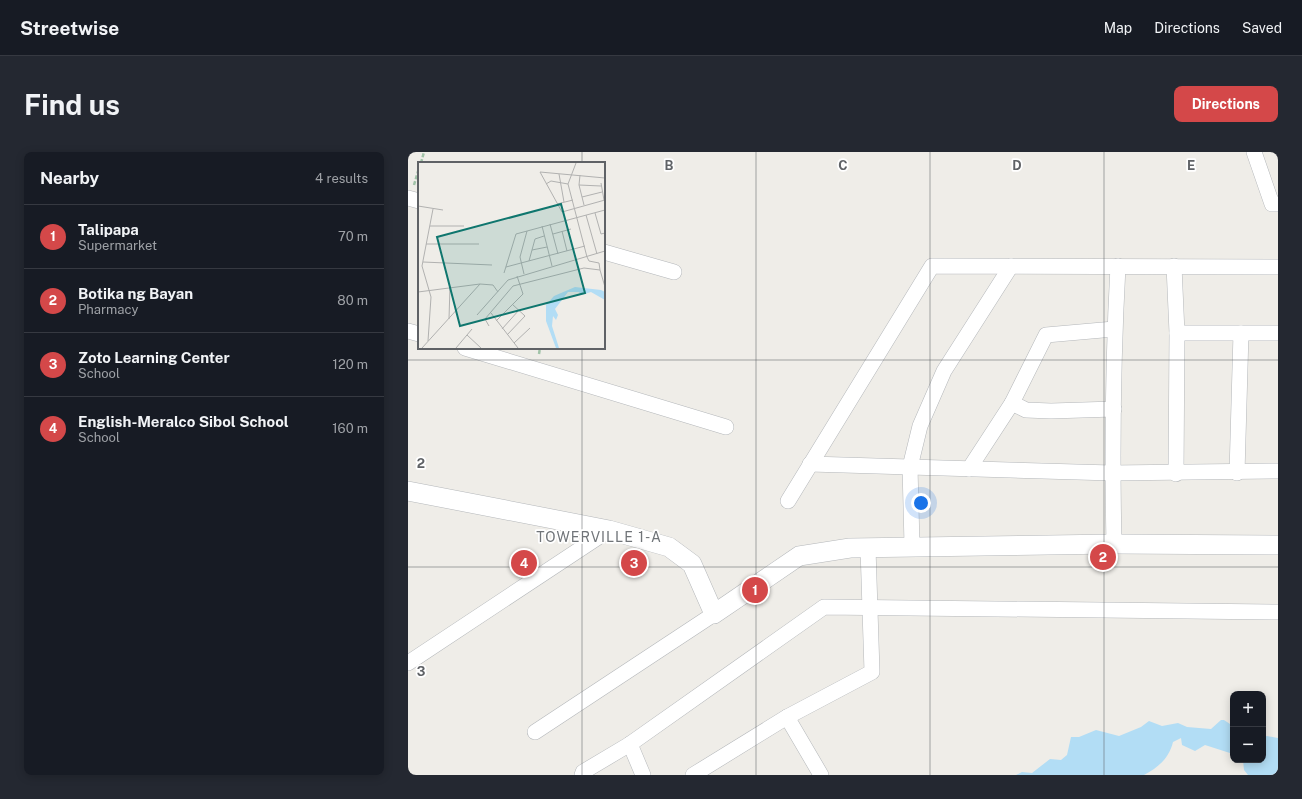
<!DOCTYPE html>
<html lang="en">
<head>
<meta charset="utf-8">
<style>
	body { margin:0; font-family:"Public Sans",sans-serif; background:#242831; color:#f1f3f6 }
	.controls { position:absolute; right:12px; bottom:12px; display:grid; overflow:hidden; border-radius:8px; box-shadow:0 2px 10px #0003 }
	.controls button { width:36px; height:36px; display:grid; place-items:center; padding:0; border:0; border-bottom:1px solid #363941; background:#171b24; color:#f1f3f6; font:20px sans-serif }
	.you { position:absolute; left:513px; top:351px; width:14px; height:14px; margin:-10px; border:3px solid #fff; border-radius:50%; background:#1a73e8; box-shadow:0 0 0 6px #1a73e833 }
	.badge { display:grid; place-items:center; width:26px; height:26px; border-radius:50%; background:#d44849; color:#fff; font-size:13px; font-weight:700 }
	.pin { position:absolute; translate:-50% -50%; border:2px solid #fff; box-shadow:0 1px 4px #0006 }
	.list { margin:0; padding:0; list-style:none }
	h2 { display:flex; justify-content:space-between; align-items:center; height:52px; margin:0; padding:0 16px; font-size:17px }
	h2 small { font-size:13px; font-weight:400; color:#9ea1a6 }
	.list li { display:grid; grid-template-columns:26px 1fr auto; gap:12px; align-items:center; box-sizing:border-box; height:64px; padding:0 16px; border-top:1px solid #363941 }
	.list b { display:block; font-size:15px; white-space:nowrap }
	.list p { margin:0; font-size:13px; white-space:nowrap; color:#9ea1a6 }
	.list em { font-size:13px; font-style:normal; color:#9ea1a6 }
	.map { position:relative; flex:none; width:870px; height:623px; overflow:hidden; border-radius:8px }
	header { display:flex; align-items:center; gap:24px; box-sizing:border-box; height:56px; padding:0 20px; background:#171b24; border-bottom:1px solid #363941 }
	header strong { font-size:19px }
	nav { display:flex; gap:22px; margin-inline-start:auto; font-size:14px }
	.intro { display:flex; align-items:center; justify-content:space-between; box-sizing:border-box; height:96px; padding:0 24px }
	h1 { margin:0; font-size:28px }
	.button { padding:10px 18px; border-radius:8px; background:#d44849; color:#fff; font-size:14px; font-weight:700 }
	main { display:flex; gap:24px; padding:0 24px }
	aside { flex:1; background:#171b24; border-radius:8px; box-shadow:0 2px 10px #0003 }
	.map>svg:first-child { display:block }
</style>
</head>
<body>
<header>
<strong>Streetwise</strong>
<nav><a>Map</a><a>Directions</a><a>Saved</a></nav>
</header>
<div class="intro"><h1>Find us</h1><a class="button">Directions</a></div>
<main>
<aside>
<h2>Nearby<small>4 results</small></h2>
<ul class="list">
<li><span class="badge">1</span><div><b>Talipapa</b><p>Supermarket</p></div><em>70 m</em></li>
<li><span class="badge">2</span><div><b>Botika ng Bayan</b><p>Pharmacy</p></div><em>80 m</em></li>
<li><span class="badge">3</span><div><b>Zoto Learning Center</b><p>School</p></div><em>120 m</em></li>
<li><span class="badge">4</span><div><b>English-Meralco Sibol School</b><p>School</p></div><em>160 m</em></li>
</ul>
</aside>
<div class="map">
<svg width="870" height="623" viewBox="0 0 870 623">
	<rect width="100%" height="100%" fill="#efede8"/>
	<g fill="#b2ddf5">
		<path d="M813 568H816L825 574V602L797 593 787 599 774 593 773 586 765 590C761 606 751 615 736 623H608L614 620 624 621 642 607 653 608 659 603 663 585H671L688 578 711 584 733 575 741 569 754 574 770 571 779 575 803 577Z"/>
		<polygon points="859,584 870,586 870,623 840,623 836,618 835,608 855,608 855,585"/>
	</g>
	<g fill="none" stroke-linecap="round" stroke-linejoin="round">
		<g stroke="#b4b7ba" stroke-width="16">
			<g id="minor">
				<polyline points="846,0 864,52 870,52"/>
				<polyline points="0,46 11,49"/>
				<polyline points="196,100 266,120"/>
				<polyline points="766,114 769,181 768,322"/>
				<polyline points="0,179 11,182"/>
				<polyline points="769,181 870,181"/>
				<polyline points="57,196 318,275"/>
				<polyline points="604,251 618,258 643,259 706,257"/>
				<polyline points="402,312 704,321 870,319"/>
				<polyline points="561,317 604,251 638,183 706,177"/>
				<polyline points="829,321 833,181"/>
				<polyline points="380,349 524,114 870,115"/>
				<path d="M706 392C704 299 705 206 710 114"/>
				<polyline points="504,393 502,315 512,274 536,219 603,114"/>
				<polyline points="0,511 201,378"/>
				<polyline points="379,565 413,623"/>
				<polyline points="127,580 306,462"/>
				<polyline points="222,592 235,623"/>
				<polyline points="174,623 175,620 222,592 416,455 870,460"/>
				<polyline points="285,623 379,565 464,520 460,396"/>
			</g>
		</g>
		<g stroke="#b4b7ba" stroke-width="20">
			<polyline id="tertiary" points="0,339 201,378 261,395 284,412 306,462 391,404 442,396 706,392 870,393"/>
		</g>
		<g stroke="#a1c3a8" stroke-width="2.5" stroke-dasharray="4 2" stroke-linecap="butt">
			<polyline points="13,11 16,0"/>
			<polyline points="6,33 11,16"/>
			<polyline points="131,202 132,196"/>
		</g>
		<use href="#minor" stroke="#fff" stroke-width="15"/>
		<use href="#tertiary" stroke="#fff" stroke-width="19"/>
	</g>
	<path fill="none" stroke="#5f6266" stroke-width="1" stroke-opacity="0.55" d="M174 0V11M348 0V623M522 0V623M696 0V623M174 196V623M0 208H870M0 415H870"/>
	<g text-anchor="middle" stroke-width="3.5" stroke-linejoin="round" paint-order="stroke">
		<g font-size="14" letter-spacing="1" fill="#707478" stroke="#fff">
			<text x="191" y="390">TOWERVILLE 1-A</text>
		</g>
	</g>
	<g transform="translate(10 10)">
		<rect width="187" height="187" fill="#efede8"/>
		<path d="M157 125 183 128 187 130V138L173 130 163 133 161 130H150L137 147 140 153 138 158 135 154 134 164 141 186H138L128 159V143L136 134Z" fill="#b2ddf5"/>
		<path fill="none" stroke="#b1b1b0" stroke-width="1" d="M141 12 146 40M162 13 161 23 166 43M187 16 122 10 144 50 187 38M183 21 186 38M128 22 133 19 150 22M161 23 183 24M164 35 184 30M139 42 155 38M0 44 25 48M177 51 183 72 187 71M168 53 179 92M132 62 140 92M12 64H46M124 64 134 104M144 69 149 89M135 72 153 67M8 82H61M114 88 129 85M111 99 117 77 126 74M5 100 74 103M88 105 167 84M182 108 187 125M86 111 98 72 187 48M106 112 102 95 109 69M0 130 62 122 75 123 80 130M73 151 100 186M59 153 90 118 187 89M31 157 32 124M78 159 105 132 99 114M71 164 67 157 95 124 166 106 182 108 181 101 171 99 169 95 150 22 158 1M84 167 101 148M49 173 63 186M89 173 107 154 94 142M10 179 13 135 4 104 15 47M96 181 112 166M4 186 62 122M38 186 54 167"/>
		<path fill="#0f766e" fill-opacity="0.15" stroke="#0f766e" stroke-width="2" d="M143 42 167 131 42 164 19 75Z"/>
		<rect width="187" height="187" fill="none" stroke="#5f6266" stroke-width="2"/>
	</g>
	<g font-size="13" text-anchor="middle" font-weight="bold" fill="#5f6266" stroke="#fff" stroke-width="3.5" stroke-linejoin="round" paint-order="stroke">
		<text x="261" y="18">B</text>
		<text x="435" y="18">C</text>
		<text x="609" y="18">D</text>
		<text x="783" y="18">E</text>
		<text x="13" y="316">2</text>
		<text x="13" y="524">3</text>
	</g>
</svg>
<div class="controls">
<button>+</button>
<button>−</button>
</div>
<div class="you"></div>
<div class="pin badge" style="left:347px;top:438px">1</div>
<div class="pin badge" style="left:695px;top:405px">2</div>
<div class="pin badge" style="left:226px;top:411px">3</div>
<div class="pin badge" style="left:116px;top:411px">4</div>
</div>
</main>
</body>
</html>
